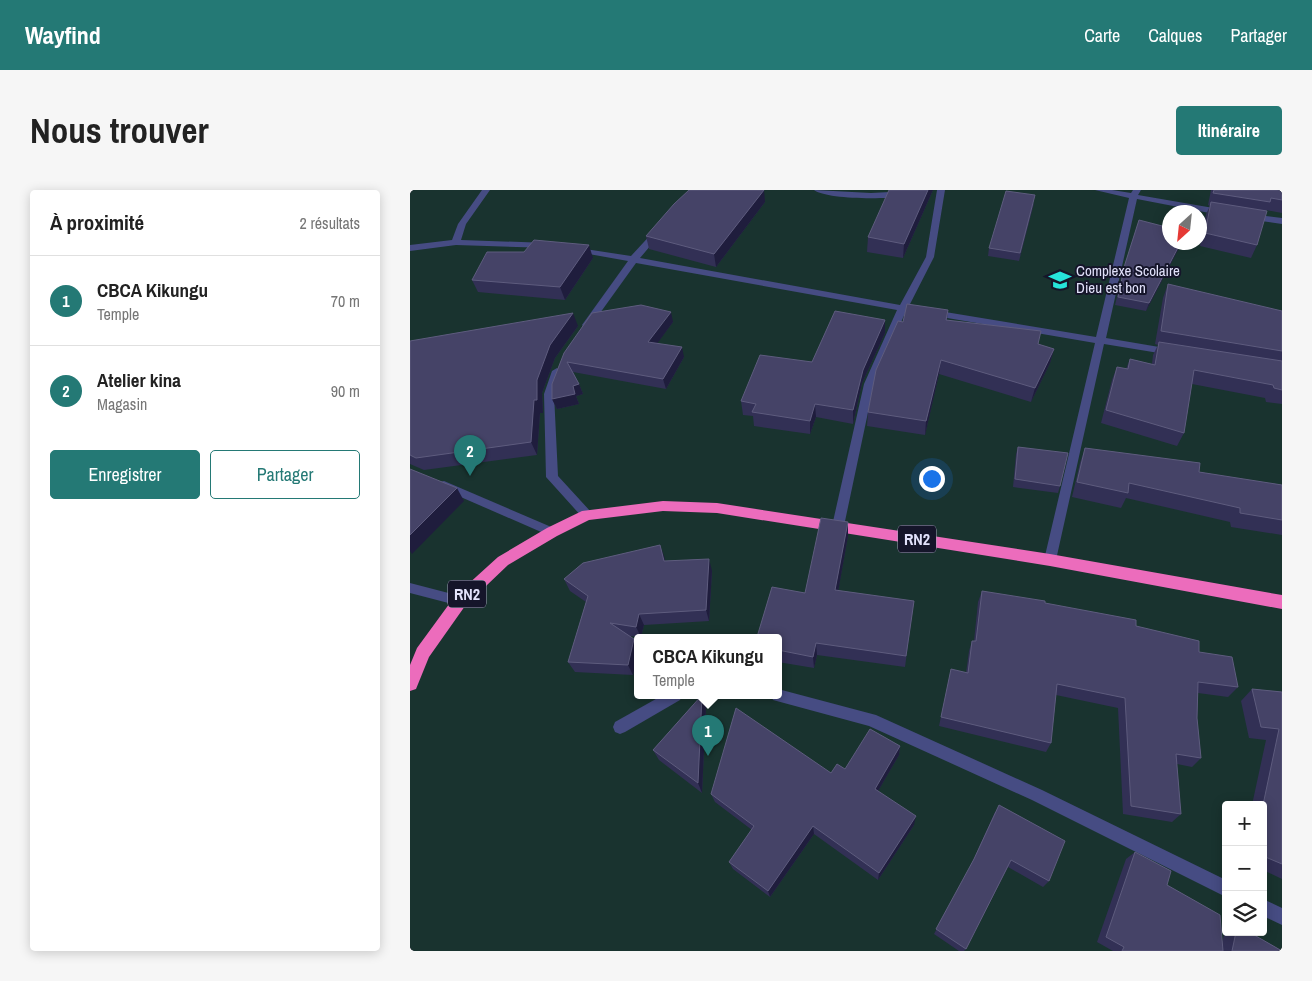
<!DOCTYPE html>
<html lang="fr">
<head>
<meta charset="utf-8">
<style>
	body { margin:0; font-family:"Archivo Narrow",sans-serif; background:#f6f6f6; color:#222 }
	.controls { position:absolute; right:15px; bottom:15px; display:grid; overflow:hidden; border-radius:5px; box-shadow:0 2px 12px #0003 }
	.controls button { width:45px; height:45px; display:grid; place-items:center; padding:0; border:0; border-bottom:1px solid #e0e0e0; background:#fff; color:#222; font:25px sans-serif }
	.compass { position:absolute; left:752px; top:15px; width:45px; height:45px; border-radius:50%; background:#fff; box-shadow:0 2px 12px #0003; rotate:207deg }
	.you { position:absolute; left:521px; top:288px; width:18px; height:18px; margin:-12px; border:4px solid #fff; border-radius:50%; background:#1a73e8; box-shadow:0 0 0 8px #1a73e833 }
	.badge { display:grid; place-items:center; width:32px; height:32px; border-radius:50%; background:#247975; color:#fff; font-size:16px; font-weight:700 }
	.pin { position:absolute; translate:-50% -41px; filter:drop-shadow(0 1px 2px #0008) }
	.pin::after { content:''; position:absolute; top:26px; width:18px; height:15px; background:inherit; clip-path:polygon(0 0,100% 0,50% 100%) }
	.popup { position:absolute; left:224px; top:444px; width:148px; height:65px; box-sizing:border-box; display:grid; place-content:center; border-radius:5px; background:#fff; filter:drop-shadow(0 1px 4px #0005); font-size:16px; white-space:nowrap; color:#767676 }
	.popup b { font-size:19px; color:#222 }
	.popup::after { content:''; position:absolute; left:50%; top:100%; margin-left:-10px; border:10px solid transparent; border-top-color:#fff }
	.list { margin:0; padding:0; list-style:none }
	h2 { display:flex; justify-content:space-between; align-items:center; height:65px; margin:0; padding:0 20px; font-size:21px }
	h2 small { font-size:16px; font-weight:400; color:#767676 }
	.list li { display:grid; grid-template-columns:32px 1fr auto; gap:15px; align-items:center; box-sizing:border-box; height:90px; padding:0 20px; border-top:1px solid #e0e0e0 }
	.list b { display:block; font-size:19px; white-space:nowrap }
	.list p { margin:0; font-size:16px; white-space:nowrap; color:#767676 }
	.list em { font-size:16px; font-style:normal; color:#767676 }
	.actions { display:flex; gap:10px; padding:15px 20px }
	.actions a { flex:1; padding:11px 0; border:1px solid #247975; border-radius:5px; text-align:center; font-size:18px; color:#247975 }
	.actions .main { background:#247975; color:#fff }
	.icon { flex:none; width:28px; height:28px; fill:none; stroke:currentColor; stroke-width:2; stroke-linecap:round; stroke-linejoin:round }
	.map { position:relative; flex:none; width:872px; height:761px; overflow:hidden; border-radius:5px }
	header { display:flex; align-items:center; gap:30px; box-sizing:border-box; height:70px; padding:0 25px; background:#247975; color:#fff }
	header strong { font-size:24px }
	nav { display:flex; gap:28px; margin-inline-start:auto; font-size:18px }
	.intro { display:flex; align-items:center; justify-content:space-between; box-sizing:border-box; height:120px; padding:0 30px }
	h1 { margin:0; font-size:35px }
	.button { padding:12px 22px; border-radius:5px; background:#247975; color:#fff; font-size:18px; font-weight:700 }
	main { display:flex; gap:30px; padding:0 30px }
	aside { flex:1; background:#fff; border-radius:5px; box-shadow:0 2px 12px #0003 }
	.map>svg:first-child { display:block }
</style>
</head>
<body>
<header>
<strong>Wayfind</strong>
<nav><a>Carte</a><a>Calques</a><a>Partager</a></nav>
</header>
<div class="intro"><h1>Nous trouver</h1><a class="button">Itinéraire</a></div>
<main>
<aside>
<h2>À proximité<small>2 résultats</small></h2>
<ul class="list">
<li><span class="badge">1</span><div><b>CBCA Kikungu</b><p>Temple</p></div><em>70 m</em></li>
<li><span class="badge">2</span><div><b>Atelier kina</b><p>Magasin</p></div><em>90 m</em></li>
</ul>
<div class="actions"><a class="main">Enregistrer</a><a>Partager</a></div>
</aside>
<div class="map">
<svg width="872" height="761" viewBox="0 0 872 761">
	<rect width="100%" height="100%" fill="#15152a"/>
	<path fill="#19332f" fill-rule="evenodd" d="M0 0H872V761H0ZM759 22H789V52H759ZM228 447H368V505H228ZM816 615H853V742H816Z"/>
	<g fill="none" stroke-linecap="round" stroke-linejoin="round">
		<g fill="#464c83" fill-rule="evenodd">
			<polygon points="72,0 80,0 56,34 51,50 138,53 141,54 141,58 46,55 0,61 0,55 42,50 48,34"/>
			<path d="M404 0 461 3 518 0C504 11 418 11 404 0Z"/>
			<polygon points="527,0 535,0 524,67 499,116 686,147 719,8 685,0 702,0 721,3 723,0 731,0 728,5 815,20 819,23 815,26 727,9 696,148 761,159 766,162 761,165 694,154 646,370 644,374 636,374 634,370 685,153 496,121 464,194 434,336 432,339 424,339 422,336 454,194 487,120 226,73 180,137 174,137 172,135 218,71 162,61 162,57 221,66 245,40 248,39 252,42 230,68 490,115 516,67"/>
			<polygon points="840,24 872,28 872,34 837,29 836,27"/>
			<polygon points="147,178 152,181 144,204 148,286 181,322 183,325 181,328 173,328 136,287 134,204 142,181"/>
			<polygon points="34,291 146,339 148,342 146,345 138,345 30,298 28,295 30,292"/>
			<polygon points="0,393 50,406 55,407 56,411 55,415 50,416 0,403"/>
			<polygon points="368,499 466,525 632,600 816,690 816,707 622,610 459,536 363,510 361,505 368,505"/>
			<polygon points="253,505 272,505 270,510 215,542 210,544 205,542 203,537 205,532"/>
			<polygon points="853,709 872,718 872,735 853,726"/>
		</g>
		<polygon fill="#ec6cbc" fill-rule="evenodd" points="253,311 307,313 640,364 872,405 872,419 640,376 428,342 307,323 253,321 179,330 147,346 98,375 55,416 19,467 6,499 0,501 0,475 7,458 45,406 88,367 137,338 172,321"/>
	</g>
	<g fill="#323055">
		<polygon points="523,0 493,68 457,62 458,47"/>
		<polygon points="801,0 872,0 872,23 856,20 847,55 841,68 790,56 796,24 800,16 798,15"/>
		<polygon points="355,12 306,77 239,59 236,46"/>
		<polygon points="624,13 609,71 578,66 579,58"/>
		<polygon points="729,30 760,52 772,52 736,121 705,115 713,82"/>
		<polygon points="183,68 155,110 68,102 62,90"/>
		<polygon points="758,94 872,121 872,214 856,212 855,208 782,194 774,243 767,256 691,233 702,190 707,177 716,179 720,169 742,174 743,165 748,155 745,154 753,108"/>
		<polygon points="538,120 537,130 644,159 640,173 621,212 529,184 515,245 457,236 458,222 493,132"/>
		<polygon points="475,130 475,143 452,193 443,234 406,227 400,244 344,236 343,226 333,225 331,211"/>
		<polygon points="263,132 247,153 274,167 256,199 163,182 169,194 173,204 166,206 169,214 147,219 142,209 154,163"/>
		<polygon points="168,136 145,168 132,203 133,223 130,223 127,265 14,280 0,274 0,151"/>
		<polygon points="608,257 650,296 648,303 603,297 606,264"/>
		<polygon points="675,258 789,282 872,295 872,345 821,337 820,332 716,308 711,318 662,307 670,273"/>
		<polygon points="438,332 438,346 428,401 504,411 495,477 407,465 404,478 368,472 368,447"/>
		<polygon points="250,355 255,371 302,381 299,431 234,435 231,447 219,446 224,449 228,459 223,485 165,482 158,472 176,412 160,401 154,389"/>
		<polygon points="572,401 635,413 726,436 789,462 828,497 818,507 788,503 787,528 791,568 782,577 767,574 771,624 762,632 713,624 708,518 646,505 641,553 636,562 529,536 541,479 556,483 559,461 562,451 564,451 568,412"/>
		<polygon points="842,499 872,502 872,689 853,680 853,615 842,615 856,550 839,548 831,511"/>
		<polygon points="292,505 296,517 292,603 249,570 243,560"/>
		<polygon points="490,556 489,565 468,601 504,635 468,690 404,644 360,707 323,679 319,672 342,640 305,612 301,604 421,583 435,579"/>
		<polygon points="585,622 639,691 633,697 598,677 556,759 554,761 549,761 524,744 561,675"/>
		<polygon points="725,662 757,695 812,752 815,741 816,741 816,742 839,742 872,761 703,761 687,752 716,669"/>
	</g>
	<g fill="#1f1d3d">
		<polygon points="354,0 355,12 306,77 304,64"/>
		<polygon points="518,0 523,0 493,68 494,54"/>
		<polygon points="771,52 772,52 736,121 739,113"/>
		<polygon points="179,55 183,68 155,110 150,97"/>
		<polygon points="261,122 263,132 241,162 238,152"/>
		<polygon points="163,123 168,136 145,168 132,203 133,223 130,223 127,265 121,252 124,210 127,190 140,155"/>
		<polygon points="475,130 475,143 452,193 443,234 443,220 453,180"/>
		<polygon points="272,157 274,167 256,199 253,189"/>
		<polygon points="644,159 640,173 621,212 625,198"/>
		<polygon points="531,170 529,184 515,245 516,231"/>
		<polygon points="169,194 173,204 166,206 169,214 147,219 142,209 163,196"/>
		<polygon points="405,214 406,227 400,244 400,231"/>
		<polygon points="47,298 54,311 2,364 0,361 0,345"/>
		<polygon points="438,332 438,346 426,413 425,400"/>
		<polygon points="250,355 254,366 258,383 254,371"/>
		<polygon points="299,369 302,381 299,431 296,420"/>
		<polygon points="229,424 234,435 231,447 226,437"/>
		<polygon points="224,449 228,459 228,461 223,485 218,475"/>
		<polygon points="406,453 407,465 404,478 403,467"/>
		<polygon points="292,505 296,517 292,603 288,593"/>
		<polygon points="490,556 489,565 464,608 465,599"/>
		<polygon points="506,626 504,635 468,690 469,683"/>
		<polygon points="403,636 404,644 360,707 358,701"/>
	</g>
	<g fill="#454367" stroke="#5e5c7e">
		<polygon points="279,0 354,0 304,64 236,46 264,14"/>
		<polygon points="479,0 518,0 494,54 458,47"/>
		<polygon points="804,0 872,0 872,10 861,8 860,12 803,3"/>
		<polygon points="596,1 625,5 610,63 579,58"/>
		<polygon points="801,12 857,21 847,55 795,43"/>
		<polygon points="729,30 760,38 760,52 771,52 739,113 708,107 715,74"/>
		<polygon points="124,50 179,55 150,97 62,90 77,62 114,62"/>
		<polygon points="758,94 872,121 872,161 751,141"/>
		<polygon points="497,114 538,120 536,130 631,141 628,154 644,159 625,198 531,170 516,231 458,222 466,180 488,131 493,132"/>
		<polygon points="231,115 261,122 238,152 272,157 253,189 157,172 169,194 163,196 165,204 142,209 142,194 154,163 182,123"/>
		<polygon points="425,121 475,130 453,180 443,220 405,214 400,231 342,222 346,214 331,211 350,165 402,172"/>
		<polygon points="163,123 140,155 127,190 127,210 124,210 121,252 6,268 0,265 0,151"/>
		<polygon points="749,152 872,171 872,200 864,198 863,195 784,180 774,243 696,220 707,177 718,179 720,169 745,175"/>
		<polygon points="608,257 658,263 650,296 605,289"/>
		<polygon points="675,258 790,273 789,282 872,295 872,330 830,323 830,318 719,293 718,303 667,292"/>
		<polygon points="0,279 47,298 0,345"/>
		<polygon points="411,328 438,332 425,400 504,411 496,466 406,453 403,467 368,460 368,447 347,447 362,397 395,403"/>
		<polygon points="250,355 254,371 299,369 296,420 229,424 226,437 200,433 224,449 218,475 158,472 178,406 154,389 173,373"/>
		<polygon points="572,401 635,411 635,413 726,430 726,436 789,451 789,462 822,467 828,497 788,492 787,528 791,568 766,564 771,624 721,616 715,508 647,494 641,553 531,527 541,479 558,483 562,451 566,451"/>
		<polygon points="842,499 872,502 872,674 853,666 853,615 869,539 851,537"/>
		<polygon points="292,505 288,593 243,560"/>
		<polygon points="326,518 421,583 427,574 435,579 460,539 490,556 465,599 506,626 469,683 403,636 358,701 319,672 344,636 301,604"/>
		<polygon points="589,615 655,651 639,691 601,670 556,759 526,739 564,669"/>
		<polygon points="725,662 761,681 757,695 810,725 813,761 712,761 714,757 696,747"/>
		<polygon points="826,742 839,742 872,761 822,761"/>
	</g>
	<defs>
		<g id="school-bare" transform="scale(1.725)"><path d="M0-5L7-2L0 1L-7-2ZM-4 1L0 2.5L4 1V4Q0 6-4 4Z" fill="#26e3db" stroke="#15152a" stroke-width="2.5" paint-order="stroke"/></g>
	</defs>
	<g fill-rule="evenodd">
		<use href="#school-bare" x="650" y="90"/>
	</g>
	<g text-anchor="middle" stroke-width="4" stroke-linejoin="round" paint-order="stroke">
		<g font-size="15" fill="#e2e2fb" stroke="#15152a" text-anchor="start">
			<text x="666" y="86">Complexe Scolaire<tspan x="666" dy="17">Dieu est bon</tspan></text>
		</g>
		<g fill="#15152a" stroke="#a4a4bc" stroke-width="1">
			<rect x="488" y="335.5" width="38" height="27" rx="4"/>
			<rect x="38" y="390.5" width="38" height="27" rx="4"/>
		</g>
		<g font-size="16" font-weight="bold" fill="#e2e2fb">
			<text x="507" y="355">RN2</text>
			<text x="57" y="410">RN2</text>
		</g>
	</g>
</svg>
<div class="controls">
<button>+</button>
<button>−</button>
<button><svg class="icon" aria-label="layers" viewBox="0 0 24 24"><path d="M12 4l9 5-9 5-9-5zM3 14l9 5 9-5"/></svg></button>
</div>
<svg class="compass" viewBox="-18 -18 36 36"><path d="M0-13l5 13h-10z" fill="#e53935"/><path d="M0 13l5-13h-10z" fill="#767676"/></svg>
<div class="you"></div>
<div class="pin badge" style="left:298px;top:566px">1</div>
<div class="popup"><b>CBCA Kikungu</b>Temple</div>
<div class="pin badge" style="left:60px;top:286px">2</div>
</div>
</main>
</body>
</html>
